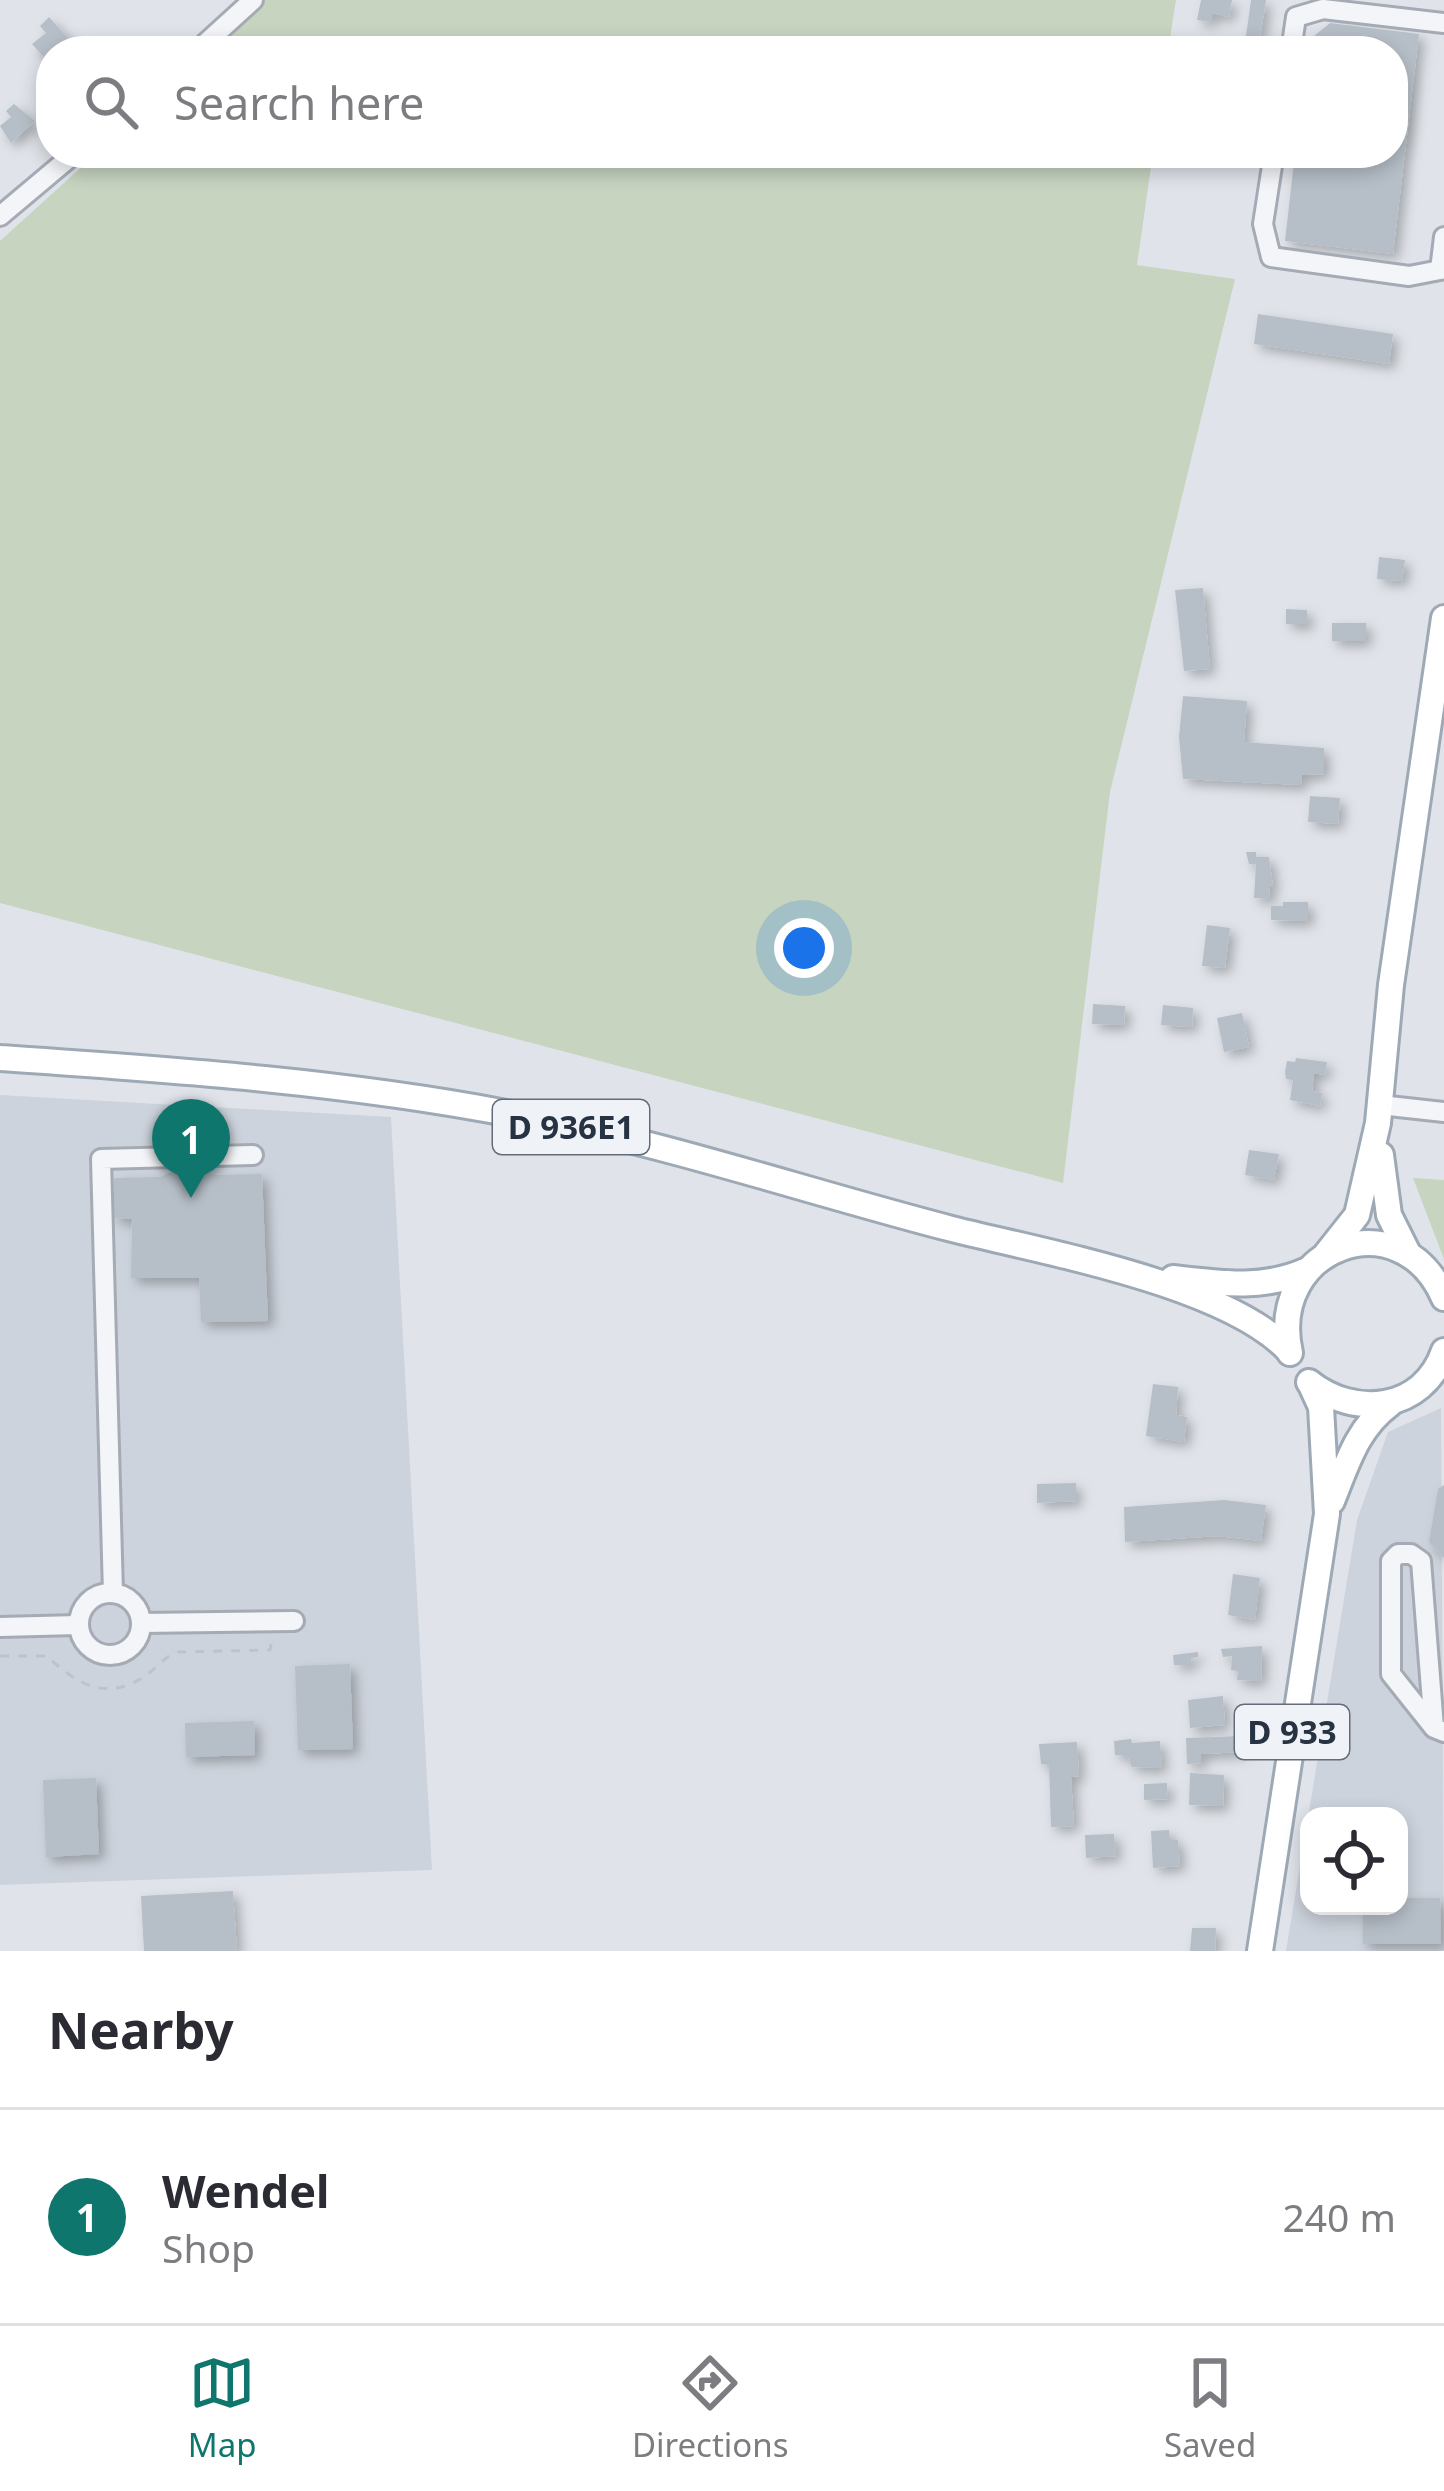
<!DOCTYPE html>
<html lang="en">
<head>
<meta charset="utf-8">
<style>
	body { margin:0; font-family:"Noto Sans",sans-serif; background:#f7f7f7; color:#2b2b33 }
	.controls { position:absolute; right:36px; bottom:36px; display:grid; overflow:hidden; border-radius:24px; box-shadow:0 6px 18px #0003 }
	.controls button { width:108px; height:108px; display:grid; place-items:center; padding:0; border:0; border-bottom:3px solid #e1e1e2; background:#fff; color:#2b2b33; font:60px sans-serif }
	.you { position:absolute; left:804px; top:948px; width:42px; height:42px; margin:-30px; border:9px solid #fff; border-radius:50%; background:#1a73e8; box-shadow:0 0 0 18px #1a73e833 }
	.badge { display:grid; place-items:center; width:78px; height:78px; border-radius:50%; background:#0f766e; color:#fff; font-size:39px; font-weight:700 }
	.pin { position:absolute; translate:-50% -99px; filter:drop-shadow(0 3px 6px #0008) }
	.pin::after { content:''; position:absolute; top:63px; width:42px; height:36px; background:inherit; clip-path:polygon(0 0,100% 0,50% 100%) }
	.list { margin:0; padding:0; list-style:none }
	h2 { display:flex; justify-content:space-between; align-items:center; height:156px; margin:0; padding:0 48px; font-size:51px }
	h2 small { font-size:39px; font-weight:400; color:#7c7c81 }
	.list li { display:grid; grid-template-columns:78px 1fr auto; gap:36px; align-items:center; box-sizing:border-box; height:216px; padding:0 48px; border-top:3px solid #e1e1e2 }
	.list b { display:block; font-size:45px; white-space:nowrap }
	.list p { margin:0; font-size:39px; white-space:nowrap; color:#7c7c81 }
	.list em { font-size:39px; font-style:normal; color:#7c7c81 }
	.icon { flex:none; width:66px; height:66px; fill:none; stroke:currentColor; stroke-width:2; stroke-linecap:round; stroke-linejoin:round }
	.map { position:relative; flex:none; width:1444px; height:1951px; overflow:hidden }
	.search { position:absolute; background:#fff; box-shadow:0 6px 18px #0003; left:36px; right:36px; top:36px; height:132px; display:flex; align-items:center; gap:30px; box-sizing:border-box; padding:0 42px; border-radius:48px; color:#7c7c81; font-size:45px }
	.sheet { height:372px; background:#fff }
	nav { display:flex; justify-content:space-around; align-items:center; box-sizing:border-box; height:168px; border-top:3px solid #e1e1e2; background:#fff; font-size:33px; color:#7c7c81 }
	nav a { display:grid; justify-items:center; gap:6px }
	nav .on { color:#0f766e }
	.map>svg:first-child { display:block }
</style>
</head>
<body>
<div class="map">
<svg width="1444" height="1951" viewBox="0 0 1444 1951">
	<defs>
		<filter id="shadow"><feDropShadow dx="5.5" dy="5.5" stdDeviation="6" flood-color="#0004"/></filter>
	</defs>
	<rect width="100%" height="100%" fill="#e0e4ea"/>
	<g fill="#cdd3dc" fill-rule="evenodd">
		<polygon points="0,1095 391,1117 432,1870 0,1885"/>
		<path d="M1441 1408 1444 1951H1286L1357 1520 1388 1432ZM1309 1816H1399V1906H1309Z"/>
	</g>
	<g fill="#c6d4c0">
		<polygon points="266,0 1176,0 1168,51 210,51"/>
		<polygon points="97,153 1153,153 1137,265 1235,279 1110,792 1063,1183 0,903 0,241"/>
		<polygon points="1413,1178 1444,1180 1444,1259"/>
	</g>
	<g fill="#b6bec7" filter="url(#shadow)">
		<polygon points="1201,0 1232,0 1229,17 1212,13 1212,22 1197,20"/>
		<polygon points="1251,0 1266,0 1260,37 1246,36"/>
		<polygon points="49,17 75,46 69,51 51,51 51,65 32,44 46,33 40,26"/>
		<polygon points="1330,23 1419,34 1393,254 1285,241 1295,153 1393,153 1393,51 1312,51 1314,36"/>
		<polygon points="14,104 35,121 11,143 0,126 11,117 6,111"/>
		<polygon points="1258,314 1393,334 1389,364 1254,344"/>
		<polygon points="1379,557 1405,560 1402,581 1377,579"/>
		<polygon points="1203,588 1210,669 1184,671 1175,590"/>
		<polygon points="1286,609 1307,610 1308,624 1286,624"/>
		<rect x="1332" y="623" width="34" height="18"/>
		<polygon points="1183,696 1247,701 1244,742 1324,748 1324,774 1302,775 1302,785 1183,779 1179,737"/>
		<polygon points="1310,796 1340,798 1338,824 1308,822"/>
		<polygon points="1246,852 1256,852 1256,857 1269,857 1273,887 1269,887 1270,899 1254,898 1256,864 1249,864"/>
		<polygon points="1283,902 1308,902 1308,921 1271,920 1271,906 1283,906"/>
		<polygon points="1207,925 1230,928 1225,968 1202,966"/>
		<polygon points="1093,1004 1125,1006 1124,1025 1092,1024"/>
		<polygon points="1163,1005 1193,1008 1192,1027 1161,1025"/>
		<polygon points="1242,1013 1249,1047 1224,1052 1217,1018"/>
		<polygon points="1296,1058 1327,1062 1325,1075 1314,1073 1312,1091 1322,1093 1320,1106 1290,1100 1293,1080 1286,1079 1285,1072 1287,1061 1295,1062"/>
		<polygon points="1249,1150 1279,1154 1274,1180 1245,1175"/>
		<polygon points="198,1168 216,1175 262,1174 268,1321 201,1322 199,1278 131,1278 132,1219 114,1218 114,1178 160,1177 178,1169"/>
		<polygon points="1153,1384 1178,1387 1176,1415 1187,1417 1184,1442 1146,1436"/>
		<polygon points="1076,1483 1076,1501 1037,1503 1037,1484"/>
		<polygon points="1444,1485 1444,1558 1429,1542 1438,1489"/>
		<polygon points="1224,1500 1266,1505 1261,1541 1218,1536 1125,1542 1124,1507"/>
		<polygon points="1233,1574 1260,1578 1255,1620 1228,1615"/>
		<polygon points="1262,1646 1261,1681 1237,1680 1238,1671 1231,1670 1232,1656 1223,1657 1221,1649"/>
		<polygon points="1198,1652 1198,1657 1191,1658 1191,1665 1174,1665 1173,1655"/>
		<polygon points="350,1664 353,1749 298,1750 295,1666"/>
		<polygon points="1223,1696 1225,1725 1190,1728 1188,1700"/>
		<polygon points="254,1721 255,1755 186,1757 185,1723"/>
		<polygon points="1241,1736 1242,1752 1201,1754 1201,1763 1187,1764 1186,1738"/>
		<polygon points="1131,1739 1132,1743 1160,1741 1162,1768 1132,1767 1127,1755 1115,1755 1114,1741"/>
		<polygon points="1077,1742 1079,1776 1071,1777 1074,1826 1051,1827 1049,1764 1041,1764 1039,1744"/>
		<polygon points="1190,1773 1224,1775 1223,1806 1189,1805"/>
		<polygon points="96,1778 99,1854 46,1857 43,1780"/>
		<polygon points="1167,1783 1168,1799 1144,1800 1144,1784"/>
		<polygon points="1169,1830 1170,1840 1178,1840 1180,1866 1153,1868 1151,1831"/>
		<polygon points="1114,1834 1116,1856 1086,1858 1085,1835"/>
		<polygon points="233,1891 237,1951 144,1951 141,1896"/>
		<polygon points="1399,1898 1440,1898 1441,1944 1363,1944 1363,1906 1399,1906"/>
		<polygon points="1192,1928 1216,1928 1215,1951 1190,1951"/>
	</g>
	<g fill="none" stroke-linecap="round" stroke-linejoin="round">
		<g stroke="#a5abb4" stroke-width="24">
			<g id="minor">
				<polyline points="197,51 253,0"/>
				<polyline points="1291,51 1296,17 1323,9 1444,23"/>
				<polyline points="1274,153 1263,224 1271,257 1409,276 1440,270 1444,237"/>
				<polyline points="0,216 75,153"/>
				<polyline points="1380,1105 1444,1112"/>
				<circle cx="110" cy="1624" r="31"/>
				<polyline points="113,1593 101,1159 253,1155"/>
				<polyline points="141,1623 294,1621"/>
				<polyline points="0,1627 78,1625"/>
				<polyline points="1434,1728 1421,1561 1411,1554 1398,1554 1391,1561 1391,1674 1434,1728 1444,1732"/>
			</g>
		</g>
		<g stroke="#9ea9b6" stroke-width="30">
			<g id="major">
				<path d="M0 1058C174 1070 351 1082 522 1116 668 1144 809 1192 952 1229 1043 1252 1226 1284 1289 1351"/>
				<polyline points="1381,1155 1389,1215 1409,1255"/>
				<polyline points="1326,1254 1357,1215 1378,1123 1391,985 1444,618"/>
				<path d="M1173 1278C1218 1283 1262 1290 1305 1271"/>
				<path d="M1290 1353C1266 1246 1401 1198 1444 1298"/>
				<path d="M1309 1382C1354 1418 1423 1412 1444 1351"/>
				<path d="M1332 1501C1347 1464 1357 1428 1390 1404"/>
				<polyline points="1260,1951 1327,1514 1321,1407 1310,1383"/>
			</g>
		</g>
		<path stroke="#bec2c9" stroke-width="3" stroke-dasharray="9 9" stroke-linecap="butt" d="M0 1656H47C76 1684 107 1702 145 1676 157 1668 163 1658 176 1652L270 1650 272 1639"/>
		<use href="#minor" stroke="#f3f5f8" stroke-width="18"/>
		<use href="#major" stroke="#fff" stroke-width="24"/>
	</g>
	<g text-anchor="middle" stroke-width="9" stroke-linejoin="round" paint-order="stroke">
		<g fill="#eff3f7" stroke="#636c78" stroke-width="3">
			<rect x="493" y="1100" width="156" height="54" rx="9"/>
			<rect x="1235" y="1705" width="114" height="54" rx="9"/>
		</g>
		<g font-size="33" font-weight="bold" fill="#273242">
			<text x="571" y="1139">D 936E1</text>
			<text x="1292" y="1744">D 933</text>
		</g>
	</g>
</svg>
<div class="controls">
<button><svg class="icon" aria-label="locate" viewBox="0 0 24 24"><circle cx="12" cy="12" r="6"/><path d="M12 2v4M12 18v4M2 12h4M18 12h4"/></svg></button>
</div>
<div class="you"></div>
<div class="pin badge" style="left:191px;top:1198px">1</div>
<div class="search"><svg class="icon" aria-label="search" viewBox="0 0 24 24"><circle cx="10" cy="10" r="6"/><path d="M15 15l6 6"/></svg>Search here</div>
</div>
<section class="sheet">
<h2>Nearby<small></small></h2>
<ul class="list">
<li><span class="badge">1</span><div><b>Wendel</b><p>Shop</p></div><em>240 m</em></li>
</ul>
</section>
<nav>
<a class="on"><svg class="icon" aria-label="map" viewBox="0 0 24 24"><path d="M3 6l6-2 6 2 6-2v14l-6 2-6-2-6 2zM9 4v14M15 6v14"/></svg>Map</a>
<a><svg class="icon" aria-label="directions" viewBox="0 0 24 24"><path d="M12 3l9 9-9 9-9-9zM9 14v-3h6M13 9l2 2-2 2"/></svg>Directions</a>
<a><svg class="icon" aria-label="saved" viewBox="0 0 24 24"><path d="M7 4h10v16l-5-4-5 4z"/></svg>Saved</a>
</nav>
</body>
</html>
